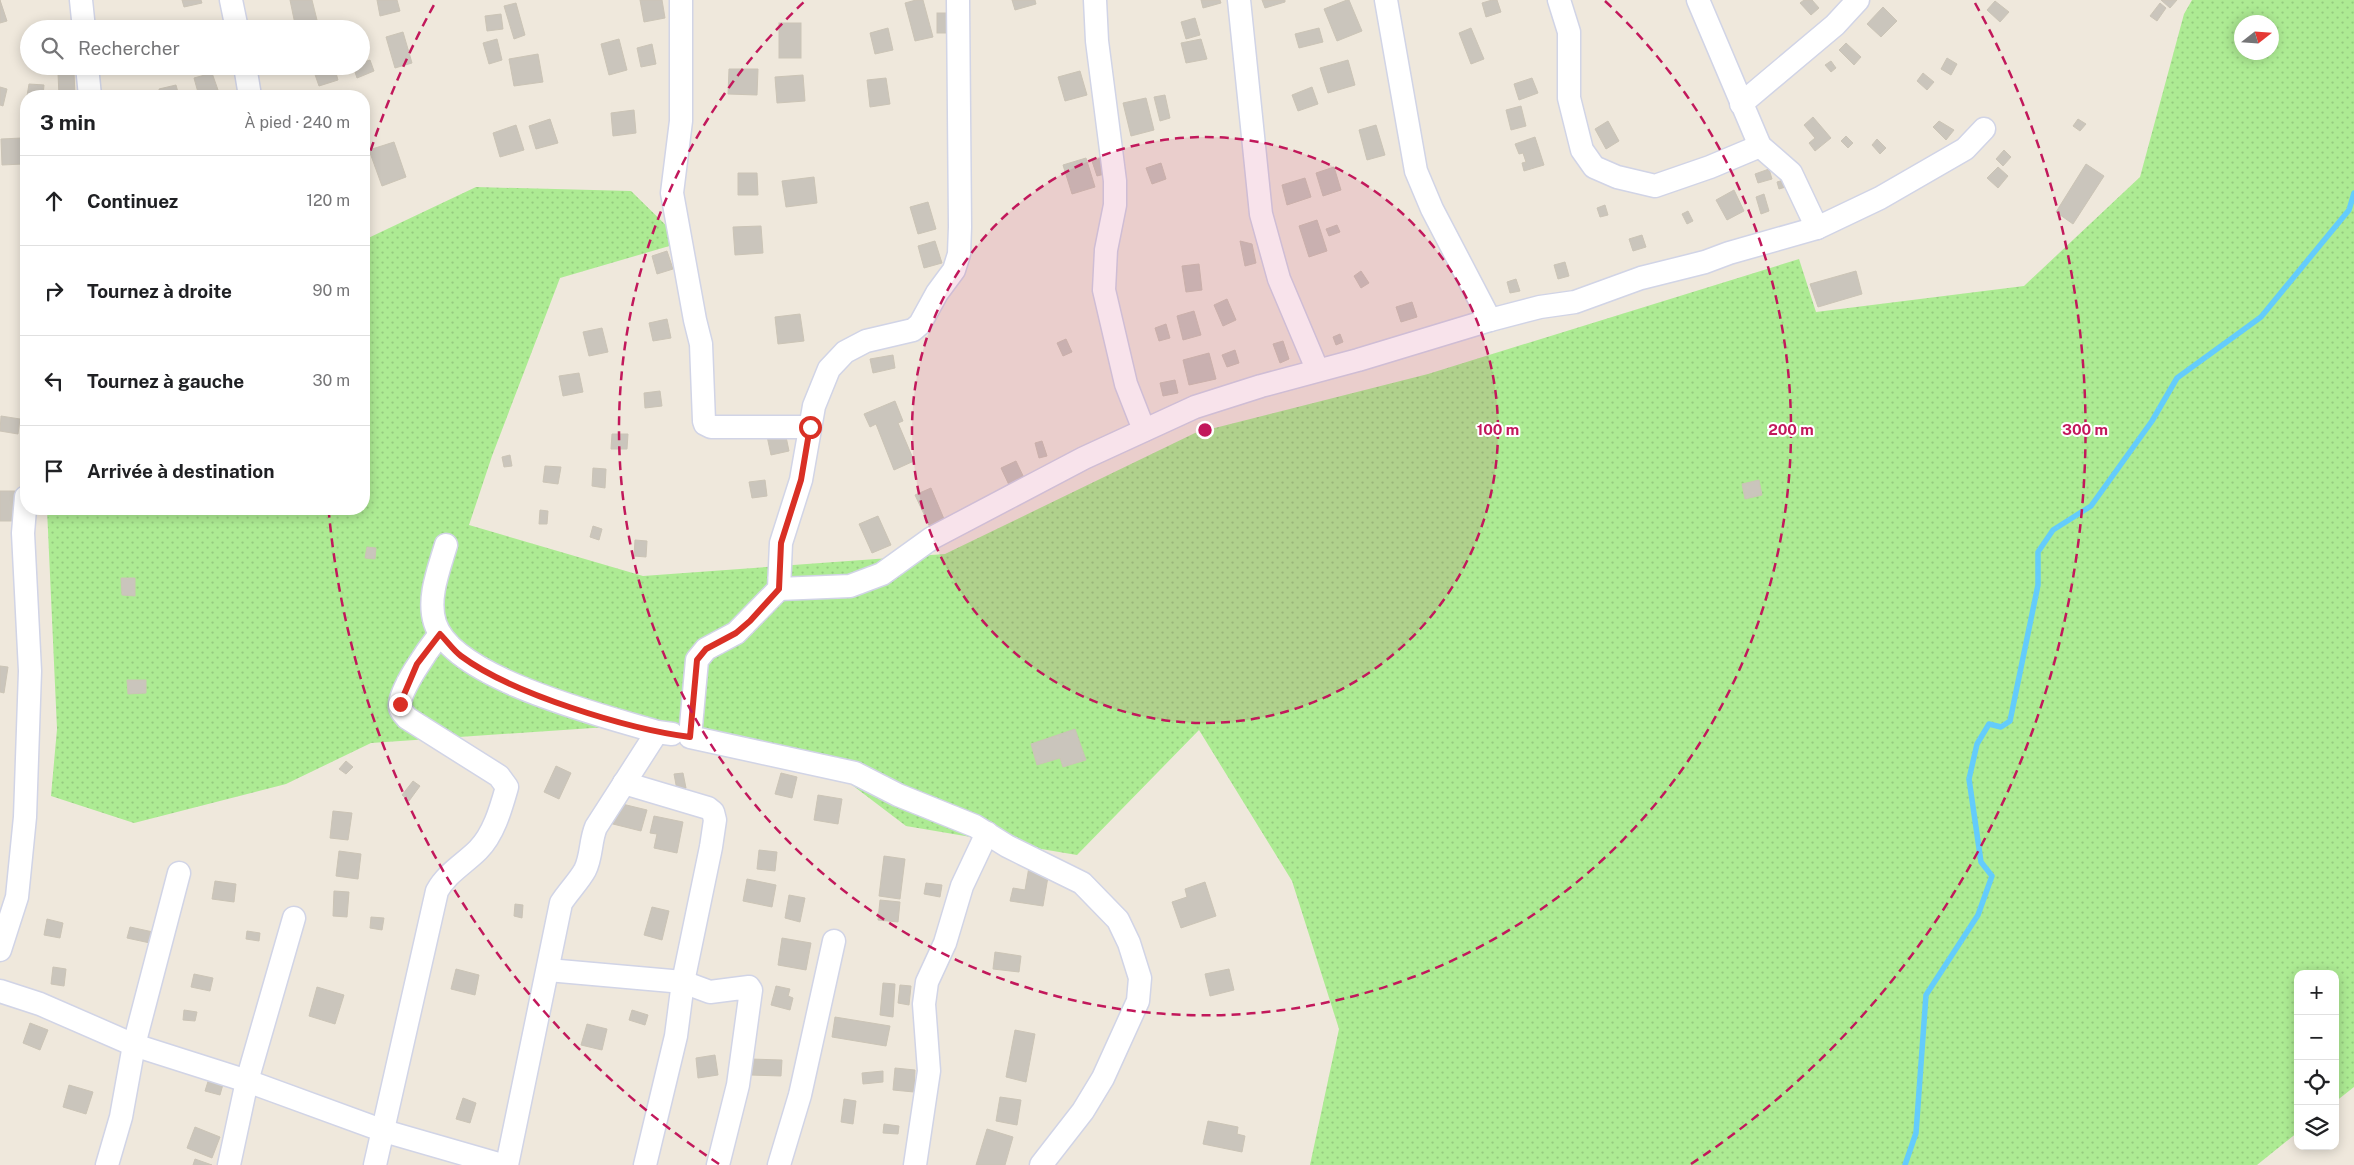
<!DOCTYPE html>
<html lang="fr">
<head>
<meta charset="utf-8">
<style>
	body { margin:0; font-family:"Public Sans",sans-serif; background:#f6f6f6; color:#202124 }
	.controls { position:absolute; right:15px; bottom:15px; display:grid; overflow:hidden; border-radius:10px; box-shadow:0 2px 12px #0003 }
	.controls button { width:45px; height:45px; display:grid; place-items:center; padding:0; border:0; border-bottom:1px solid #e0e0e0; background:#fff; color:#202124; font:25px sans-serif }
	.compass { position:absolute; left:2234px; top:15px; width:45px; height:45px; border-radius:50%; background:#fff; box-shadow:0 2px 12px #0003; rotate:73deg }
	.stop { position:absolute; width:15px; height:15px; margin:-11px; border:4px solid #d93025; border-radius:50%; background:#fff }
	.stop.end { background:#d93025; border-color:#fff; box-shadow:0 1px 5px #0008 }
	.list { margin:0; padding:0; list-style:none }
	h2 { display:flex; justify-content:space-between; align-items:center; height:65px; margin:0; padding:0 20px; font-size:21px }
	h2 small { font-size:16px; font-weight:400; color:#757577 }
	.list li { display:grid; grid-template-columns:32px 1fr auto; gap:15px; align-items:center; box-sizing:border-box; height:90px; padding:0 20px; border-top:1px solid #e0e0e0 }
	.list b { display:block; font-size:19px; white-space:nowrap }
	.list em { font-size:16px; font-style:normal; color:#757577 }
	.icon { flex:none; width:28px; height:28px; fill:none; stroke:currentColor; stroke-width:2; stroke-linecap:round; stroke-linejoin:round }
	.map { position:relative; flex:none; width:2354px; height:1165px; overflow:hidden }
	.search { position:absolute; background:#fff; box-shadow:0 2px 12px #0003; left:20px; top:20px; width:350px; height:55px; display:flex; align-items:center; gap:12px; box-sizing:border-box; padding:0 18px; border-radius:28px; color:#757577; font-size:19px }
	.panel { position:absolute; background:#fff; box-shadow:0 2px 12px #0003; left:20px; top:90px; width:350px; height:425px; border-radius:20px }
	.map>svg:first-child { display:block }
</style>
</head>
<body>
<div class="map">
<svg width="2354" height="1165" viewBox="0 0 2354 1165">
	<defs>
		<pattern id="grass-dots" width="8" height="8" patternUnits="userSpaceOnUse" patternTransform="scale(1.25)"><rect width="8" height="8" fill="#adeb93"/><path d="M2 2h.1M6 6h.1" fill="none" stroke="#95ca7f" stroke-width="1.8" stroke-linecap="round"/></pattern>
	</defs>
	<rect width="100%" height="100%" fill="#efe8dc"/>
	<path fill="url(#grass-dots)" fill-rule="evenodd" d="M2192 0H2354V1087L2335 1102V974H2298V1132L2257 1165H1310L1339 1029 1292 881 1199 730 1077 855 906 826 810 753 667 723 371 743 286 784 134 823 51 796 57 729 47 509H364V240L476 187 631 191 683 242 560 278 492 456 469 525 643 576 945 554 1195 433 1428 374 1799 259 1816 312 2024 286 2140 177 2184 14ZM2242 22H2272V52H2242Z"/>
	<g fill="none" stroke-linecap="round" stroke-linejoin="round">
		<polyline stroke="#64ccfc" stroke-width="5.5" points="1905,1165 1916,1133 1926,995 1978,915 1992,876 1981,862 1969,779 1977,744 1989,724 2001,727 2010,721 2038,585 2038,552 2053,530 2091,506 2152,421 2177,378 2261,317 2349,210 2354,193"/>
	</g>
	<g fill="#cac5bc" stroke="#cbc4b6">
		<polygon points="0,0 7,21 0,23"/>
		<polygon points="182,0 201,0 202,3 184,7"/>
		<polygon points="290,0 312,0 318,24 296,29"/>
		<polygon points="377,0 397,0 400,11 380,16"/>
		<polygon points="640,0 662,0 665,18 644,22"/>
		<polygon points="916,0 923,0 933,37 915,41 905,3"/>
		<polygon points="1012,0 1035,0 1036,4 1015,10"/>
		<polygon points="1201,0 1220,0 1221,3 1203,8"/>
		<polygon points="1262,0 1285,0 1285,2 1265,8"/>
		<polygon points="1347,0 1349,0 1362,31 1337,41 1324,9"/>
		<polygon points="1492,0 1497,0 1501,12 1486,17 1482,3"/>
		<polygon points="1804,0 1812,0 1819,8 1811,15 1800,3"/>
		<polygon points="2161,0 2177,0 2170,8"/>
		<polygon points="1995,1 2009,12 2000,22 1987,10"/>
		<polygon points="516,3 525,35 514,39 504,6"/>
		<polygon points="2160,3 2166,8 2157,21 2150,16"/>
		<polygon points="1883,7 1897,21 1881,37 1867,24"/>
		<rect x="937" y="13" width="19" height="20"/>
		<polygon points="501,14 503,29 487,31 485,16"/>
		<polygon points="1195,18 1200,35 1186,39 1181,22"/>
		<rect x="779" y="23" width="22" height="35"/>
		<polygon points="888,28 893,50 875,54 870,33"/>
		<polygon points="1319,28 1323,42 1299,48 1295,34"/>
		<polygon points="1471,28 1484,59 1471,64 1459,33"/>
		<polygon points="27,32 29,32 29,55 28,55"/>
		<polygon points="403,32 412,63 395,68 386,37"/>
		<polygon points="497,39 502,60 489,64 483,43"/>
		<polygon points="619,39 627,70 609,75 601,44"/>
		<polygon points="1201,39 1207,59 1186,63 1181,43"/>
		<polygon points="1846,43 1861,57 1854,65 1839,50"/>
		<polygon points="652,44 656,64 641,67 637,48"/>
		<polygon points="538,54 543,82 514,86 509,59"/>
		<polygon points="1947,58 1957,64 1951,75 1941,69"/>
		<polygon points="370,60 374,71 357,78 353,66 361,66 361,63"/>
		<polygon points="1348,60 1355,85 1328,93 1320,68"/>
		<polygon points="1831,61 1836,68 1831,72 1825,65"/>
		<polygon points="312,66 334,66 338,80 319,86"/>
		<polygon points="729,69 758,69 757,95 728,94"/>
		<polygon points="1080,71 1087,95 1065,101 1058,77"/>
		<polygon points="74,72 75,96 59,96 58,73"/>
		<polygon points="212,73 218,90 199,96 194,78"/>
		<polygon points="1923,73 1934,82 1927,90 1917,81"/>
		<polygon points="803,75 805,101 777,103 775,77"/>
		<polygon points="886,78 890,104 870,107 867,80"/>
		<polygon points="1532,78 1538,93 1519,100 1514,84"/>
		<polygon points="29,84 44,85 43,96 27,96"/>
		<polygon points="176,85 179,96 160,96 159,89"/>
		<polygon points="0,87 7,89 3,106 0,105"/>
		<polygon points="1312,87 1318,104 1298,111 1292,95"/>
		<polygon points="1165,95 1170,118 1160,121 1154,97"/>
		<polygon points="1146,98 1154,130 1131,136 1123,103"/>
		<polygon points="1521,106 1526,126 1511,130 1506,110"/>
		<polygon points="634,110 636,133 613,136 611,113"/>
		<polygon points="1813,117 1831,138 1815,151 1809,143 1815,138 1804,125"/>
		<polygon points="550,119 558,143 536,149 529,126"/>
		<polygon points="2078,119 2086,124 2080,131 2073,126"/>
		<polygon points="1608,121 1619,141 1606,149 1595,129"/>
		<polygon points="1939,121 1954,130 1946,140 1933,127"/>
		<polygon points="516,125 524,150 500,157 493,133"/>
		<polygon points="1376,125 1385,155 1367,160 1359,130"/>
		<polygon points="1846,136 1853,143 1848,148 1841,141"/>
		<polygon points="1535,137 1544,165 1524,171 1522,163 1526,162 1523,153 1519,154 1515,144"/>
		<polygon points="22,138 23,164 2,165 1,139"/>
		<polygon points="1877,139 1886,148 1880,154 1872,145"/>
		<polygon points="394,142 406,177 382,186 369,150"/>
		<polygon points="2004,150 2011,157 2003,166 1996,159"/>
		<polygon points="1107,156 1112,172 1097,176 1092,161"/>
		<polygon points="1086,158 1095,187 1072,194 1063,165"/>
		<polygon points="1161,163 1166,179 1152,184 1146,168"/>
		<polygon points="2086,164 2104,176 2073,224 2056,212"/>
		<polygon points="1334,167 1341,190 1323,196 1316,173"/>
		<polygon points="1998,167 2008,176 1998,188 1987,178"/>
		<polygon points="1769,169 1772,179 1758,183 1755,174"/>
		<polygon points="738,173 757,173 758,195 738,195"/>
		<polygon points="814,177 817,203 786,207 782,181"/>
		<polygon points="1305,178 1311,197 1287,205 1282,185"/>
		<polygon points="1787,179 1789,186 1779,189 1777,182"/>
		<polygon points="1734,190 1744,211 1727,220 1716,200"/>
		<polygon points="1764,194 1769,211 1761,214 1756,197"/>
		<polygon points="928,202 936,229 918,234 910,207"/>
		<polygon points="1605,205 1608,215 1600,217 1597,208"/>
		<polygon points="1688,211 1693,221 1687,224 1682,214"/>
		<polygon points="1317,220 1327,251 1309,257 1299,226"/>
		<polygon points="1337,225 1340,232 1329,236 1326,229"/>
		<polygon points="761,226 763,253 735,255 733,227"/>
		<polygon points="1642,235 1646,247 1633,251 1629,239"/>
		<polygon points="935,241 942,263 924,268 918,246"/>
		<polygon points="1240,241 1252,244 1256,263 1245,266"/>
		<polygon points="667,251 673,269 657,274 652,256"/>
		<polygon points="1565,262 1569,276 1558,279 1554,265"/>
		<polygon points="1199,264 1202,290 1186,292 1182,266"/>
		<polygon points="1361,271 1369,283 1361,288 1354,276"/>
		<polygon points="1856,271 1862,294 1818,307 1810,284"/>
		<polygon points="1516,279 1520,291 1510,293 1507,282"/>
		<polygon points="1227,299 1236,320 1223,326 1214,305"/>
		<polygon points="1412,302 1417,317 1401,322 1396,307"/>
		<polygon points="1194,311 1201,335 1183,340 1177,316"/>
		<polygon points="800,314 804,341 778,344 775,317"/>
		<polygon points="667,319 671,338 653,341 649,323"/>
		<polygon points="1166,324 1170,338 1159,341 1155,328"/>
		<polygon points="602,328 608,352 589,356 583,332"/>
		<polygon points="1340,334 1343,342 1336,345 1333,337"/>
		<polygon points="1066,339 1072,352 1063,356 1057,343"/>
		<polygon points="1283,341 1289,359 1280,363 1273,344"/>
		<polygon points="1235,350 1239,363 1227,367 1222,355"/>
		<polygon points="1209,353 1216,379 1189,385 1183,360"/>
		<polygon points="893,355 895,368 873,373 870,359"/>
		<polygon points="579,373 583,392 563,396 559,376"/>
		<polygon points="1175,380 1178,393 1163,396 1160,383"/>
		<polygon points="660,391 662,406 645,408 644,393"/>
		<polygon points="895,401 903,421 898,423 914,461 894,470 876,424 870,427 864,414"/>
		<polygon points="1,416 20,419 18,434 0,431"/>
		<polygon points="785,432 789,451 771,455 767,436"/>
		<polygon points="612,434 628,434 627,449 611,449"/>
		<polygon points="1042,441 1047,456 1039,458 1035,443"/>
		<polygon points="510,455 512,466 504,467 502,457"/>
		<polygon points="1016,461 1025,480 1010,487 1001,468"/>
		<polygon points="545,466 561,467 558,484 543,482"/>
		<polygon points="593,468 606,469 605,488 592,486"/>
		<polygon points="765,480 767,496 752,498 749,482"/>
		<polygon points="1759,480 1762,495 1745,499 1742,484"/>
		<polygon points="931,488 944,519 929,525 915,495"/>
		<rect x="0" y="491" width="20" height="30"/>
		<polygon points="540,510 548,511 547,524 539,524"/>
		<polygon points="878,516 891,545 872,553 859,524"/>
		<polygon points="593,526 602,529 599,540 590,537"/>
		<polygon points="635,540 647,541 646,557 634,556"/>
		<polygon points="367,547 376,548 375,559 365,558"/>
		<polygon points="121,578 135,578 135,596 122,595"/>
		<polygon points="0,666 8,667 4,693 0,692"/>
		<polygon points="127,680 146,680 146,693 128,694"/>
		<polygon points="1075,729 1086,760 1063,767 1060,758 1037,765 1031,744"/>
		<polygon points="346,761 353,767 346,774 339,769"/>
		<polygon points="556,766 571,773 559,799 544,792"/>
		<polygon points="683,773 686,788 677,790 674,774"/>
		<polygon points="781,773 797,777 792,798 775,794"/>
		<polygon points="413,781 420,786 409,801 402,795"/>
		<polygon points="818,795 842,799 838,824 814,820"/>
		<polygon points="614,802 647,810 641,831 609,823"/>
		<polygon points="333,811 352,813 348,840 330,838"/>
		<polygon points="654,816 683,822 677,853 654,848 657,834 650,833"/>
		<polygon points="759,850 777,852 775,871 757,869"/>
		<polygon points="339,851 361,854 358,879 336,876"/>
		<polygon points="884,856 905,859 900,899 879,896"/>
		<polygon points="1029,867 1049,871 1043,906 1010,901 1013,888 1025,890"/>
		<polygon points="747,879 776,885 772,907 743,901"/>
		<polygon points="215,881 236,884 234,902 212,899"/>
		<polygon points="1205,882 1216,916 1181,928 1172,902 1187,897 1185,889"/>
		<polygon points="926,883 942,885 940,897 924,894"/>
		<polygon points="334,891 349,892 347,917 333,916"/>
		<polygon points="789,895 805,898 800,922 785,918"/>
		<polygon points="880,900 900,902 898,922 878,920"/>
		<polygon points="515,904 523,905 522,918 514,916"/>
		<polygon points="652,907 669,911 662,940 644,935"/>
		<polygon points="371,917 384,918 382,930 370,928"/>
		<polygon points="47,919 63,923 60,938 44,935"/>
		<polygon points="130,927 153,932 150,943 127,938"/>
		<polygon points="247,931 260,933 259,941 246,939"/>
		<polygon points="782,938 811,943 806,970 778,965"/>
		<polygon points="995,952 1021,956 1019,972 993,969"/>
		<polygon points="53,967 66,969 64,986 51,984"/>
		<polygon points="456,969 479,975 475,995 451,989"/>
		<polygon points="1229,969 1234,990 1210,996 1205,974"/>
		<polygon points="194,974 213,978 210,991 191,987"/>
		<polygon points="883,983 895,984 893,1017 880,1015"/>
		<polygon points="900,985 911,986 909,1005 898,1003"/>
		<polygon points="776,986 790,989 788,996 793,998 790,1010 771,1005"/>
		<polygon points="317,987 344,995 335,1024 309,1016"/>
		<polygon points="184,1010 197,1012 195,1021 183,1020"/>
		<polygon points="632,1010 648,1015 645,1025 629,1020"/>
		<polygon points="835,1017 890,1026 886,1046 832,1037"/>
		<polygon points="30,1023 48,1030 40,1050 23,1043"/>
		<polygon points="587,1024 607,1029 602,1050 581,1045"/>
		<polygon points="1015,1030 1035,1034 1026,1082 1006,1077"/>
		<polygon points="715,1055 718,1075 698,1078 696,1058"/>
		<polygon points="750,1059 782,1060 781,1076 750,1075"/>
		<polygon points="895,1068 915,1070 914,1092 893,1090"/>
		<polygon points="883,1071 883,1082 863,1084 862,1073"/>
		<polygon points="211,1072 225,1077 220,1095 205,1091"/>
		<polygon points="69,1085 93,1092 86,1114 63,1107"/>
		<polygon points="1000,1097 1021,1100 1017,1125 996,1121"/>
		<polygon points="463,1098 476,1103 470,1123 456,1119"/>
		<polygon points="844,1099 856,1101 853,1124 841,1122"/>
		<polygon points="1208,1121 1238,1127 1237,1134 1245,1136 1242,1152 1203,1144"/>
		<polygon points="884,1124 899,1126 898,1134 883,1133"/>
		<polygon points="195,1127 220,1137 212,1158 187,1148"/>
		<polygon points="987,1129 1013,1137 1005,1165 976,1165"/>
		<polygon points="195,1159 212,1165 193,1165"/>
	</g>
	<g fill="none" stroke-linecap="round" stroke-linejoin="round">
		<g stroke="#d1d4e6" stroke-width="25">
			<g id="minor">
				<polyline points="81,0 84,29"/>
				<polyline points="231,0 237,29"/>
				<polyline points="681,0 681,121 672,193 695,320 701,344 704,421 705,424 711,427 810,427"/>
				<polyline points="958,0 960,227 959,254 954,270 937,293 920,324 913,330 866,341 845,352 829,369 814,406 801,480 781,543 779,589 736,633 706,649 697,660 690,737 855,773 898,795 975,826 1007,846 1082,883 1118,920 1129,943 1140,978 1138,1001 1103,1078 1083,1111 1041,1165"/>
				<polyline points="1095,0 1097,41 1115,181 1115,205 1106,250 1104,290 1126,384 1144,430"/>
				<polyline points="1239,0 1261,214 1279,279 1317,369"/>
				<polyline points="1386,0 1416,171 1432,209 1490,320"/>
				<polyline points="1559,0 1569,32 1569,98 1582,150 1594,167 1617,177 1655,186 1710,167 1760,146"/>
				<polyline points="1698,0 1760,146 1791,173 1817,228"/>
				<polyline points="87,66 90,96"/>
				<polyline points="245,66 250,96"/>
				<polyline points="1741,104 1835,25 1858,0"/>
				<path d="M446 545C439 569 427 598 435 623 453 679 605 716 657 732L672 734"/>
				<polyline points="779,589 850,586 882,574 932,538 1084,458 1195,407 1261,386 1358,360 1490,320 1540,307 1575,302 1641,278 1705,262 1729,253 1817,228 1880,198 1965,149 1984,129"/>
				<polyline points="624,783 708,808 713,812 715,820 711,847 683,982 676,1036 645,1165"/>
				<polyline points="0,950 17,897 25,817 30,671 23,533 26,497"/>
				<polyline points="548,970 683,982 710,992 749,987 751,990 738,1085 718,1165"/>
				<polyline points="0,991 40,1004 134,1045 247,1081 384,1131 502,1165"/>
				<polyline points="107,1165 121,1117 134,1045 179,873"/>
				<polyline points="229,1165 247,1081 294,918"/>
				<path d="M375 1165 437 891C447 873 464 864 478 850 494 834 501 808 507 787L499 776 407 718C404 714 401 712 400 707 398 691 429 648 440 634"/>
				<path d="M507 1165 561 903C568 892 579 881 585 870 592 856 590 841 596 827L657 732"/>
				<polyline points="779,1165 800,1095 834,941"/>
				<polyline points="915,1165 929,1071 924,1004 927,982 945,943 962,886 987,833"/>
			</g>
		</g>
		<use href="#minor" stroke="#fff" stroke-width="22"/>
	</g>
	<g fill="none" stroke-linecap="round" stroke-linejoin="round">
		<path stroke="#d93025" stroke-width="6" d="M400 704 417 664 440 634C447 641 453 650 461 656 512 694 628 729 690 737L697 660 706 649 736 633 750 621 779 589 781 543 801 480 810 427"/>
	</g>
	<circle cx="1205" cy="430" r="293" fill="#c2185b" fill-opacity=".12"/>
	<g fill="none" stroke="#c2185b" stroke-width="2.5" stroke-dasharray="9 6">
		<circle cx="1205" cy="430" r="293"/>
		<path d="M1605 1A586 586 0 1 1 805 1"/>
		<path d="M719 1164A880 880 0 0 1 329 514M366 165A880 880 0 0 1 435 3M1975 3A880 880 0 0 1 1691 1164"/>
	</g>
	<circle cx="1205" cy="430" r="8" fill="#c2185b" stroke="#fff" stroke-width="2.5"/>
	<g font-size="15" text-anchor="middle" font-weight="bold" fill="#c2185b" stroke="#fff" stroke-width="4" stroke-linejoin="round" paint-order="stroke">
		<text x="1498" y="435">100 m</text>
		<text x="1791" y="435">200 m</text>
		<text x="2085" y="435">300 m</text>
	</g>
</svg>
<div class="controls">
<button>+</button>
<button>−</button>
<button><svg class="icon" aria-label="locate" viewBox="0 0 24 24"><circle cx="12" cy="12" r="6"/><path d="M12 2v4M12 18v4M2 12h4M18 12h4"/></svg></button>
<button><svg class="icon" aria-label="layers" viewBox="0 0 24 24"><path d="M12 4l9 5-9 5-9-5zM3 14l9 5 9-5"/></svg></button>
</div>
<svg class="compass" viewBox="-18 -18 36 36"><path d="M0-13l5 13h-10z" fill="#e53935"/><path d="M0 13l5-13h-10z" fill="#757577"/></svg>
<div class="stop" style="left:810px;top:427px"></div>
<div class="stop end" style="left:400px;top:704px"></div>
<div class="search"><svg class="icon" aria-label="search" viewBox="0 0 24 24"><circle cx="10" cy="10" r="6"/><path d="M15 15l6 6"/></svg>Rechercher</div>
<section class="panel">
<h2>3 min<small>À pied · 240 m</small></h2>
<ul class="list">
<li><svg class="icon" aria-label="ahead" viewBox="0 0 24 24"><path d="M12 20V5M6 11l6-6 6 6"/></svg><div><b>Continuez</b></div><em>120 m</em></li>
<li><svg class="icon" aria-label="right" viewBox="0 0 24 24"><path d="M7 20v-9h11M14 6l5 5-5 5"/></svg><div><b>Tournez à droite</b></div><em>90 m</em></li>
<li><svg class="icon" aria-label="left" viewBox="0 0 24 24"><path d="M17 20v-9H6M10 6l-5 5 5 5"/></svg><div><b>Tournez à gauche</b></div><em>30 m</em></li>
<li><svg class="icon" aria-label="arrive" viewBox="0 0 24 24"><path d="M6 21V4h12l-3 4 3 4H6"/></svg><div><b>Arrivée à destination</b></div></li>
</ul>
</section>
</div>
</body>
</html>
